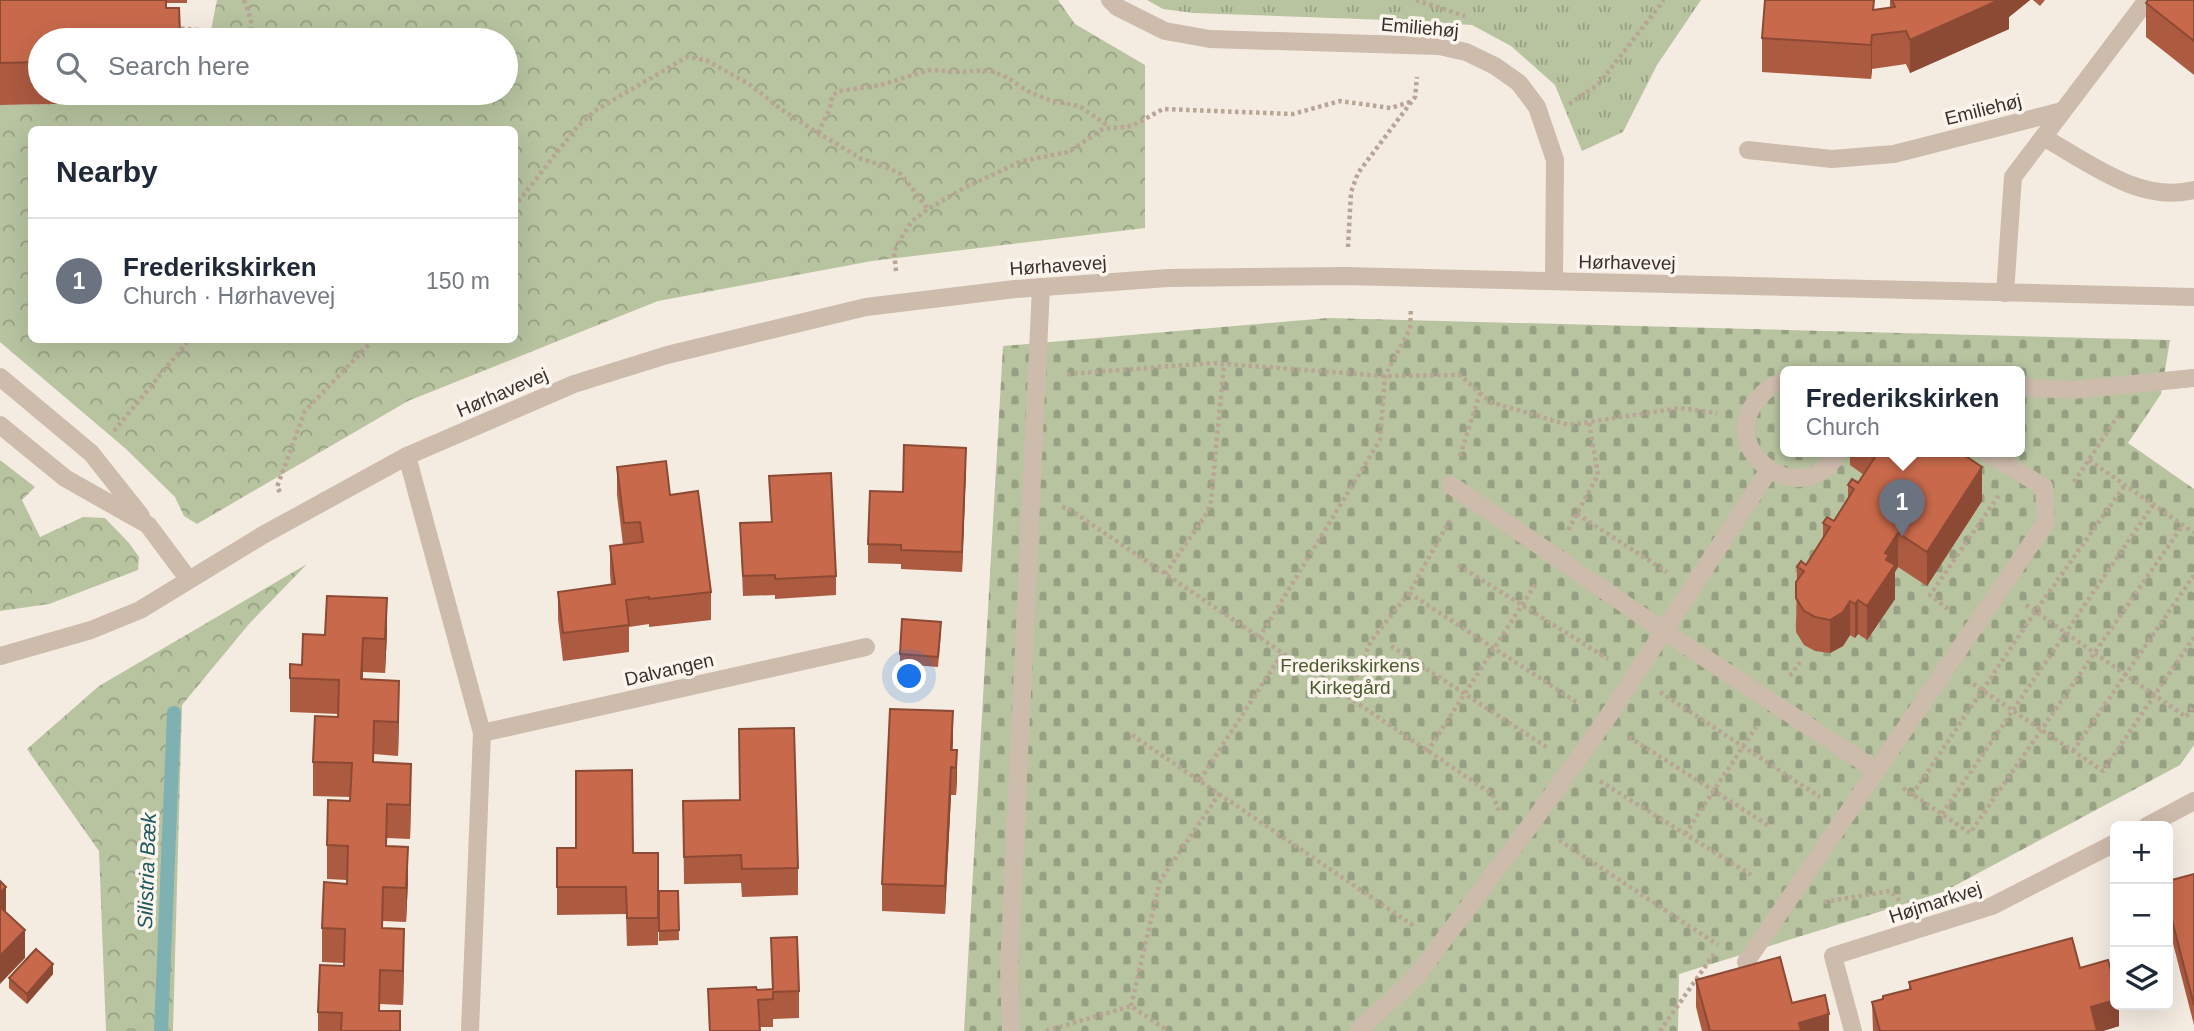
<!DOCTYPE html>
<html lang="en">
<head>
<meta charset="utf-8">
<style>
	body { margin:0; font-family:Helvetica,sans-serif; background:#f6f6f7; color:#1f2937 }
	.controls { position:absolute; right:21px; bottom:21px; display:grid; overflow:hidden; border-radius:10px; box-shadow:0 7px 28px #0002 }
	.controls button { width:63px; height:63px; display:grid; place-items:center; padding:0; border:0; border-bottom:2px solid #e0e1e3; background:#fff; color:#1f2937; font:35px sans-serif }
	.you { position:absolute; left:910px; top:677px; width:24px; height:24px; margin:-18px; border:5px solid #fff; border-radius:50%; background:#1a73e8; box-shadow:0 0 0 10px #1a73e833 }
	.badge { display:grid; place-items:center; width:46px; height:46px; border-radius:50%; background:#0f766e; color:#fff; font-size:23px; font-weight:700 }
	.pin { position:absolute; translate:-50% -58px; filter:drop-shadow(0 2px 4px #0008) }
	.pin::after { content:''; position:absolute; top:37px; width:24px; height:21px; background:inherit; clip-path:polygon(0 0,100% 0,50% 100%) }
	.popup { position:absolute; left:1780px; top:366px; width:245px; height:91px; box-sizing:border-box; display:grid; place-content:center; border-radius:10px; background:#fff; filter:drop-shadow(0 2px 5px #0005); font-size:23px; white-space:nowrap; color:#747a83 }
	.popup b { font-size:26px; color:#1f2937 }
	.popup::after { content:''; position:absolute; left:50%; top:100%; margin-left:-14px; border:14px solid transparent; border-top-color:#fff }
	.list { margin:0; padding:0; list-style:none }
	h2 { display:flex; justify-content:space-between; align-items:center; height:91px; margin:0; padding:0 28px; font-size:30px }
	h2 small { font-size:23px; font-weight:400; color:#747a83 }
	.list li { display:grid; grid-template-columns:46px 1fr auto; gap:21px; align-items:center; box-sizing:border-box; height:126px; padding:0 28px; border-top:2px solid #e0e1e3 }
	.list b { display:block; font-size:26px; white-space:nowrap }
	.list p { margin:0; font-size:23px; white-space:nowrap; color:#747a83 }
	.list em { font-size:23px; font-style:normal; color:#747a83 }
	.icon { flex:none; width:38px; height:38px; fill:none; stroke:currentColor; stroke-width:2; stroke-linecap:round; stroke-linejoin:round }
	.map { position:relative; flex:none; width:2194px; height:1031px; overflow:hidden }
	.search { position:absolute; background:#fff; box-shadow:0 7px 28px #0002; left:28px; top:28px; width:490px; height:77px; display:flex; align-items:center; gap:18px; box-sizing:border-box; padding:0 24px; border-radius:38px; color:#747a83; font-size:26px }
	.panel { position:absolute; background:#fff; box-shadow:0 7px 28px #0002; left:28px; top:126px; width:490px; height:217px; border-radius:10px }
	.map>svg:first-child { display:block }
</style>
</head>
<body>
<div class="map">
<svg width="2194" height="1031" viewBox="0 0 2194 1031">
	<defs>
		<pattern id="forest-crowns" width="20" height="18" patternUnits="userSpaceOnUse" patternTransform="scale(1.75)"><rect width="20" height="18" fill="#b8c4a0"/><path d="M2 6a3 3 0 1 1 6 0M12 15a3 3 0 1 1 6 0" fill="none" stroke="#97a083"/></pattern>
		<pattern id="cemetery-stones" width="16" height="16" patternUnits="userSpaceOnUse" patternTransform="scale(1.75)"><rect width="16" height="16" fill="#b8c4a0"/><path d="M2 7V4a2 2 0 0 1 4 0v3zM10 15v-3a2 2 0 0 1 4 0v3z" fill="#97a083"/></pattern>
		<pattern id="park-tufts" width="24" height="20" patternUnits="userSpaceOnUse" patternTransform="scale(1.75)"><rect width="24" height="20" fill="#b8c4a0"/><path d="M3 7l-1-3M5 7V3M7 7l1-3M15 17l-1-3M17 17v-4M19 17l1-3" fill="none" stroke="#97a083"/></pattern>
	</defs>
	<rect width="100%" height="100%" fill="#f4ebe1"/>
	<g fill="url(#forest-crowns)" fill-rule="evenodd">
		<path d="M217 0H1058L1075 24 1145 65V228L872 261 658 301 408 401 197 524 184 516 175 497 126 449 0 342V105L167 102 179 93H506V40H209ZM32 130H514V340H32Z"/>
		<polygon points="0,460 35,487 22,500 40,537 83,517 105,518 129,543 139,557 138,570 49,604 0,611"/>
		<polygon points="307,564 249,624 182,705 173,1031 106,1031 99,851 27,749 99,686"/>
	</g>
	<path fill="url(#cemetery-stones)" fill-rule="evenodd" d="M1328 318 2170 340 2161 394 2128 443 2194 489V745L2180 765 1943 892 1679 974 1678 1031H964L1003 346ZM1785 371H2019V451H1785Z"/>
	<polygon fill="url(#park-tufts)" points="1147,0 1701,0 1657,65 1623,132 1582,151 1555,85 1511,46 1472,25 1415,21 1193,13 1163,9"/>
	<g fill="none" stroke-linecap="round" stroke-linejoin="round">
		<polyline stroke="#7fb0b2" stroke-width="14" points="161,1031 174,713"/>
		<g stroke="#b9a596" stroke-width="4.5" stroke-dasharray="3.5 3.5" stroke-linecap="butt">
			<path d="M244 0C249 14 256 27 247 40"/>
			<polyline points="1416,0 1465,16"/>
			<polyline points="174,28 199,30 207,40"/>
			<polyline points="1569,104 1598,85 1664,0"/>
			<polyline points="818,133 830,108 832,96 839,91 881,85 929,70 961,72 989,70 1006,77 1031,93 1049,100 1079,106 1110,127"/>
			<polyline points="514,207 577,127 596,110 687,57 706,60 749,84 782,110 818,133 862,159 881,165 901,174 928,209"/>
			<polyline points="1348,247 1351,192 1358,173 1415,97 1417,77"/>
			<polyline points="896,271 894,252 901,238 912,221 928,209 964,188 1022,161 1068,152 1103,129 1132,126 1163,109 1293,114 1340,101 1391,108 1413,101"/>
			<polyline points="1067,374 1212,363 1385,376 1460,375 1490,402 1569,425 1680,408 1717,413"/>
			<polyline points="114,431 189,340"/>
			<polyline points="1460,456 1480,393"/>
			<polyline points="2089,460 2194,533"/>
			<polyline points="2074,482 2118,416"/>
			<polyline points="280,492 277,487 305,411 373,340"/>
			<polyline points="1062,507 1069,509 1492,794 1500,813"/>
			<polyline points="1577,514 1667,572"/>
			<polyline points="1568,530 1598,475 1589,422"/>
			<polyline points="1458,565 1608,659"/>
			<polyline points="1165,574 1207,513 1211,501 1224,364"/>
			<polyline points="1409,593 1578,703"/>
			<polyline points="2026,605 2186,717 2194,705"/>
			<polyline points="1948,609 1930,595 1999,495"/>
			<polyline points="1259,638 1380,440 1385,376 1410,329 1411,308"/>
			<polyline points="1391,646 1548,748"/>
			<polyline points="1790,676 1800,662"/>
			<polyline points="1973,684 2103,771 2194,637"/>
			<polyline points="1660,692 1820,797"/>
			<polyline points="1347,697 1371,641 1409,593 1450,520"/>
			<polyline points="1132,735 1414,926"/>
			<polyline points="1629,737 1771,827"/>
			<polyline points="2073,751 2194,575"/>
			<polyline points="1427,752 1537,582"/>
			<polyline points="1200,780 1282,654"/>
			<polyline points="1600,781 1751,875"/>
			<polyline points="1903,788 1970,833 2183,525"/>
			<polyline points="1912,795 2035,612 2125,485"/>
			<polyline points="1942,814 2153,505"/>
			<polyline points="1685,834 1756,727"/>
			<polyline points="1559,840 1718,945"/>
			<polyline points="1824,902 1890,891 1901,902"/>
			<polyline points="1131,1006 1160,881 1220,793"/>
			<polyline points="1046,1031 1131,1006 1168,1031"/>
			<polyline points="1660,1031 1714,954"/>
		</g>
		<g stroke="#cdbbac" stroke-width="18">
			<polyline points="0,377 91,453 141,516"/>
			<path d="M1785 382C1774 383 1765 390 1758 399 1713 450 1804 516 1839 451"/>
			<polyline points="2019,387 2073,390 2194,378"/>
			<polyline points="0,425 65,478 148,525 189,580"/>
			<polyline points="1451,485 1664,631 1877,771"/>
			<polyline points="1746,962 2046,522 2044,487 1984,451"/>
			<polyline points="1011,1031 1009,968 1041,287"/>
			<polyline points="1358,1031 1414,979 1532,823 1605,721 1769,470"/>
		</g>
		<g stroke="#cdbbac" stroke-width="18">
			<polyline points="1110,0 1117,7 1165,31 1210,39 1439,46 1466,52 1495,66 1519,83 1537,107 1555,160 1554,281"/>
			<path d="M2043 137C2088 162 2140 204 2194 190"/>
			<polyline points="1748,150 1832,159 1894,154 2062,111"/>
			<polyline points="2005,293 2013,177 2147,0"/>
			<polyline points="407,456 482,733 470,1031"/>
			<polyline points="482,733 866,647"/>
			<polyline points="2147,826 2194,801"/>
			<polyline points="1853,1031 1833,956 1992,906 2115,843"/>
		</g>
		<polyline stroke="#cdbbac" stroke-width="18" points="0,656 91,630 140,610 263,535 407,456 574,384 667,355 866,307 1015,289 1168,278 1346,276 2194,297"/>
	</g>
	<g fill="#ac5a40">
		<polygon points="0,0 187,0 187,3 166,3 166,8 179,8 180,40 40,40 40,93 167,93 167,102 0,105"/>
		<polygon points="1890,0 2030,0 2009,17 2009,29 1910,73 1906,64 1872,69 1871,79 1762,72 1762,38 1874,10 1890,8"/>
		<polygon points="2033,0 2045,0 2040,6"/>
		<polygon points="2194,0 2194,75 2146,37 2146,3"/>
		<polygon points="1850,451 1959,451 1982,501 1927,586 1898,567 1895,572 1895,599 1867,640 1858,634 1855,638 1850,635 1843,646 1830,653 1815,651 1804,645 1796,632 1797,567 1806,565 1823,538 1823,523 1834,521 1848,500 1848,485 1858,483 1864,475 1850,465"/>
		<polygon points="617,467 670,495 711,592 711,620 649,627 649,624 629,627 629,652 563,661 558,619 558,592 611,585 610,574 610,546 623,545 617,495"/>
		<polygon points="966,467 962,572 901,569 901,564 868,563 868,544 903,492"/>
		<polygon points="769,476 836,576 836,595 775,599 775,595 743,596 740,523 771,522"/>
		<polygon points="387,632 385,673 363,672 363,679 399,715 398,756 374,754 374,762 411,797 410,839 387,838 387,846 408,881 406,922 383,921 383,928 404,963 403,1005 380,1004 380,1011 400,1031 318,1031 318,1012 344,966 344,963 322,962 322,928 347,884 347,880 327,879 327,845 350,801 351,797 313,796 313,762 338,717 338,714 290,712 290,678 325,635"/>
		<polygon points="941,632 938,667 900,664 900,654"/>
		<polygon points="953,739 952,750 957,750 957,777 956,795 951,795 945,914 882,911 882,884"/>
		<polygon points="683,801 798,868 798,895 742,897 741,883 684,884"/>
		<polygon points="557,848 633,853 658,853 658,945 627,946 626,914 557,915"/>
		<polygon points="2194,874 2194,1025 2168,924 2168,881"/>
		<polygon points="659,891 678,891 679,940 659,941"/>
		<polygon points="771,938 799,991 799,1018 773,1019 773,1027 760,1027 760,1031 709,1031 708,989 772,989"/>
		<polygon points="2080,968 2119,1005 2119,1026 2103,1031 1873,1031 1872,1002 1883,999 1883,996 1909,989 1909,982"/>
		<polygon points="53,974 27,1004 9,988 9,978"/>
		<polygon points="1696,980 1792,1003 1829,1031 1702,1031 1696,1007"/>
	</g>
	<g fill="#8c4a34">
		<polygon points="1999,0 2030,0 2009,17 2009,29 1910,73 1910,40"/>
		<polygon points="1872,35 1872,69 1871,79 1871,45"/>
		<polygon points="966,448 966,467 962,572 962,552"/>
		<polygon points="1982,467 1982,501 1927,586 1927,552"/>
		<polygon points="1898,533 1898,567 1895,572 1895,599 1867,640 1867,606 1885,553"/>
		<polygon points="387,598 387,632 385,673 385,639"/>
		<polygon points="1858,600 1858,634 1855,638 1855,604"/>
		<polygon points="1850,601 1850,635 1843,646 1830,653 1830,620"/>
		<polygon points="363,638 363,672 361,713 361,679"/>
		<polygon points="399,681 399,715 398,756 398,722"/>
		<polygon points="953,711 953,739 952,767 951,750"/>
		<polygon points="957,750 957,777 956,795 956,768"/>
		<polygon points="411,764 411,797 410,839 410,805"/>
		<polygon points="951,767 951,795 945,914 945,886"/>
		<polygon points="408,847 408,881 406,922 406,888"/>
		<polygon points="6,887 6,914 0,920 0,893"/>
		<polygon points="404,929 404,963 403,1005 403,971"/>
		<polygon points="25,930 25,958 0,984 0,956"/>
		<polygon points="53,964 53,974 27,1004 27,994"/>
		<polygon points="2115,1000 2115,1005 2119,1005 2119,1026 2103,1031 2091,1031 2091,1007"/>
		<polygon points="1829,1014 1829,1031 1799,1031 1799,1023"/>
	</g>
	<g fill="#c8694b" stroke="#8c4a34" stroke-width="2">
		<polygon points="0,0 166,0 166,8 179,8 180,33 167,33 167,40 40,40 40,62 0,63"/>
		<polygon points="1765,0 1874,0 1873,10 1895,7 1892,0 1999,0 1910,40 1906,31 1872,35 1871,45 1762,38"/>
		<polygon points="2148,0 2194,0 2194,41 2146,3"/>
		<polygon points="904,445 966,448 962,552 901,550 901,545 868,544 870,491 903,492"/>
		<polygon points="1879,451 1958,451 1982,467 1927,552 1898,533 1885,553 1889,555 1886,560 1895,565 1867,606 1858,600 1855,604 1850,601 1843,612 1830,620 1815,617 1804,611 1796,598 1796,582 1804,571 1797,567 1801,561 1806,565 1830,527 1823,523 1827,517 1834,521 1854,489 1848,485 1852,479 1858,483"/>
		<polygon points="666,461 670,495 698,491 711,592 649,599 649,597 626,600 629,625 563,633 558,592 615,584 610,546 643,542 640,522 624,523 617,467"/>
		<polygon points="831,473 836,576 775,579 775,575 743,576 740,523 772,522 769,476"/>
		<polygon points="327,596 387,598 385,639 363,638 361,679 399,681 398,722 374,721 373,762 411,764 410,805 387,804 386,846 408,847 406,888 383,887 382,928 404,929 403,971 380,970 379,1011 400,1011 400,1031 341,1031 342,1013 318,1012 320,965 344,966 345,929 322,928 324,882 347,884 348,846 327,845 328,800 350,801 352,763 313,762 315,716 338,717 339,680 290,678 290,664 302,665 303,634 325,635"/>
		<polygon points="902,619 941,622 938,657 900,654"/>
		<polygon points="890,709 953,711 951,750 957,750 956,768 951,767 945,886 882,884"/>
		<polygon points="794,728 798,868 742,869 741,855 684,857 683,801 740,800 739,729"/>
		<polygon points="632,770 633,853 658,853 658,918 627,918 626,887 557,887 557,848 576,848 576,771"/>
		<polygon points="2194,874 2194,1005 2168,905 2168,881"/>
		<polygon points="0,881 6,887 0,893"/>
		<polygon points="659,891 678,891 679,930 659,931"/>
		<polygon points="0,907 25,930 0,956"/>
		<polygon points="797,937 799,991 773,992 773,999 758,1000 760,1031 710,1031 708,989 756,987 757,990 773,989 771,938"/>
		<polygon points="2072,938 2080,968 2108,960 2115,986 2115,1000 2091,1007 2097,1031 1880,1031 1872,1002 1883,999 1883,996 1911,989 1909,982"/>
		<polygon points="36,949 53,964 27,994 9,978"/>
		<polygon points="1780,957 1792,1003 1825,995 1829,1014 1799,1023 1801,1031 1710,1031 1696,980"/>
	</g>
	<g text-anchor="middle" stroke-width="7" stroke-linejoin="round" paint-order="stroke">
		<g font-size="19" fill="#3b302b" stroke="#fbf5ee">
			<text transform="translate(1420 27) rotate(5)" y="7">Emiliehøj</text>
			<text transform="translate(1983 109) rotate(-14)" y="7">Emiliehøj</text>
			<text transform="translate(1627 262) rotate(1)" y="7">Hørhavevej</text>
			<text transform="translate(1058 265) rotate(-4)" y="7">Hørhavevej</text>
			<text transform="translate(502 392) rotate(-23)" y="7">Hørhavevej</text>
			<text transform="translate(669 669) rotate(-13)" y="7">Dalvangen</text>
			<text transform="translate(1935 902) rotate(-18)" y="7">Højmarkvej</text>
		</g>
		<g font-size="19" fill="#4a5a2e" stroke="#fbf5ee">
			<text x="1350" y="672">Frederikskirkens<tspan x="1350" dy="22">Kirkegård</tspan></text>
		</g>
		<g font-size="21" font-style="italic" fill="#1f5a5e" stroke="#fbf5ee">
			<text transform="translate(147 871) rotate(-88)" y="7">Silistria Bæk</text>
		</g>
	</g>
</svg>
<div class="controls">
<button>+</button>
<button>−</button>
<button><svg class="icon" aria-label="layers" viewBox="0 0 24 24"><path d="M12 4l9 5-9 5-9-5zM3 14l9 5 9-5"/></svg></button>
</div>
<div class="you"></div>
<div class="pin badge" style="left:1902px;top:537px;background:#6b7280">1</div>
<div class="popup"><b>Frederikskirken</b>Church</div>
<div class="search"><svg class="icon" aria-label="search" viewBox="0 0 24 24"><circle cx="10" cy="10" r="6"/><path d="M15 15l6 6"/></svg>Search here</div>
<section class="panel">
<h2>Nearby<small></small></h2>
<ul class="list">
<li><span class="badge" style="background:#6b7280">1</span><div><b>Frederikskirken</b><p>Church · Hørhavevej</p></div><em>150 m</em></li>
</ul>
</section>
</div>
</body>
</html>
